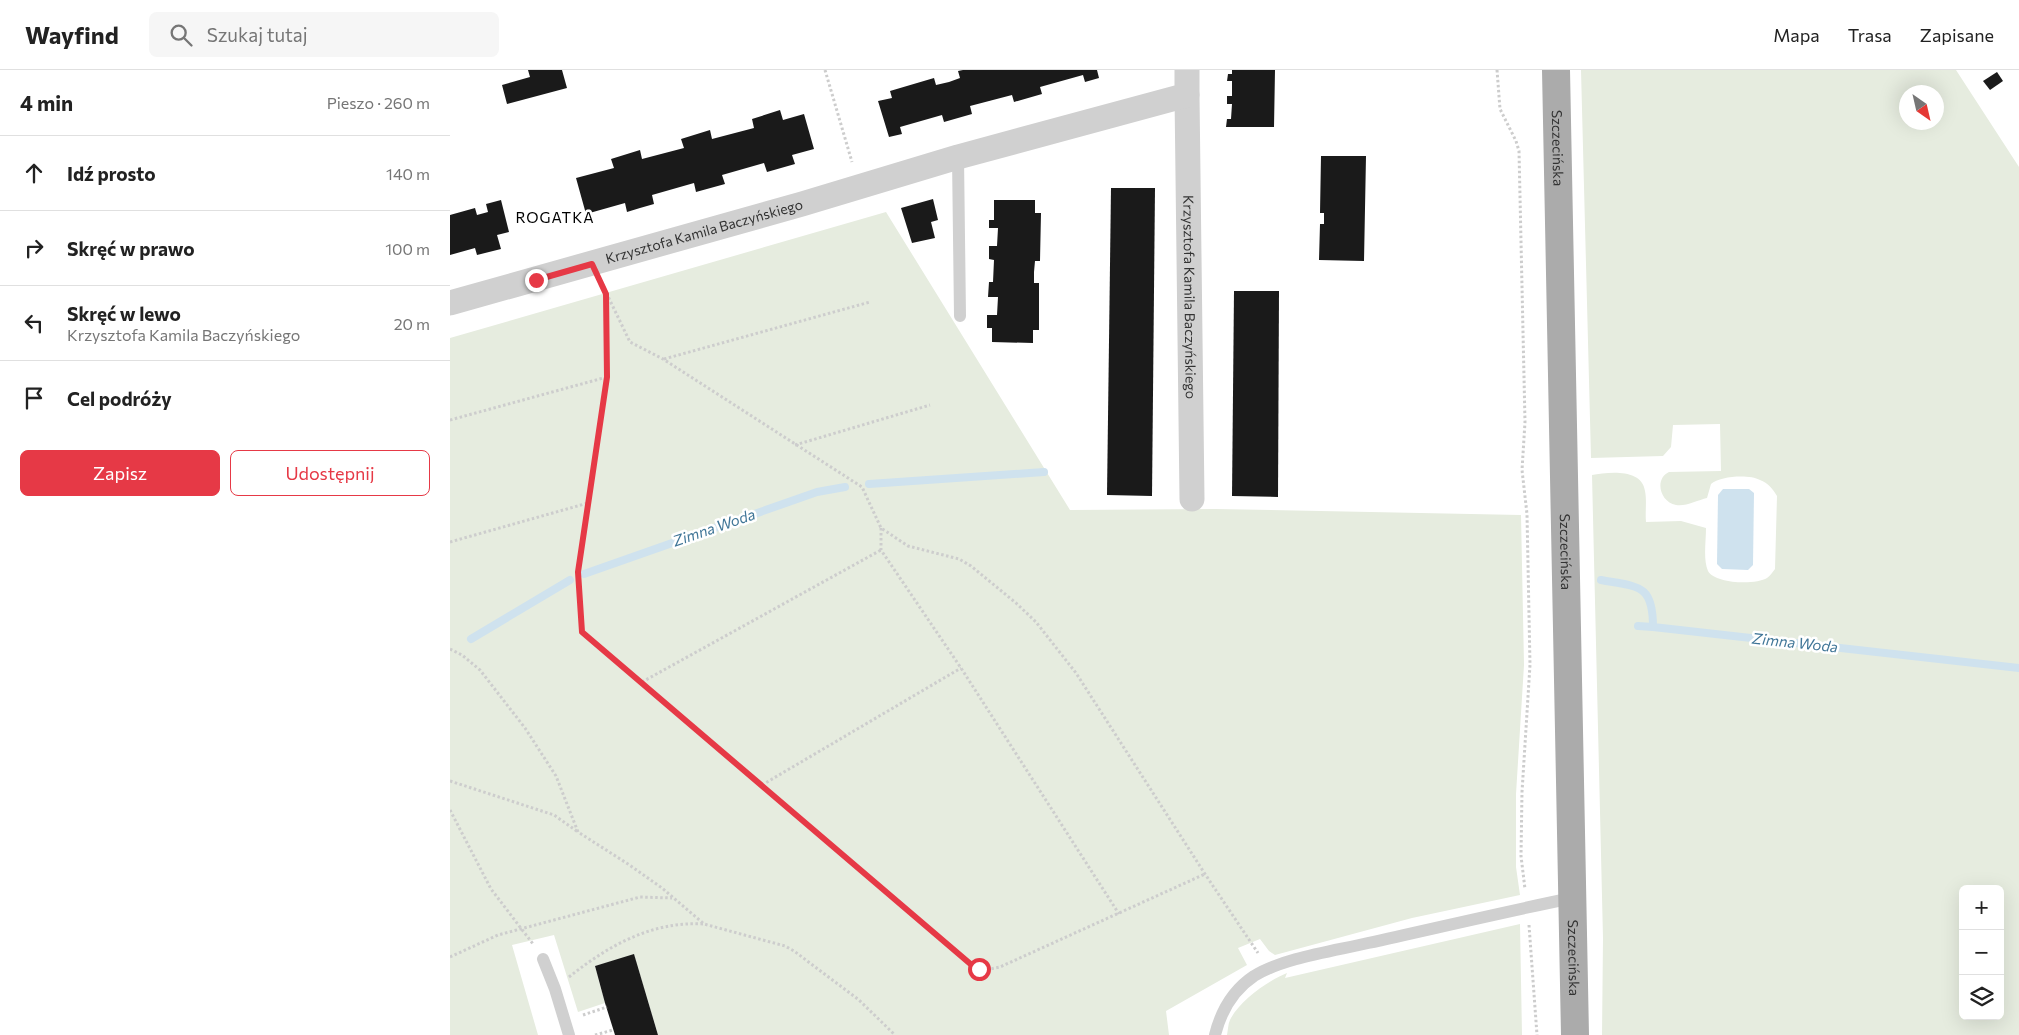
<!DOCTYPE html>
<html lang="pl">
<head>
<meta charset="utf-8">
<style>
	body { margin:0; font-family:Commissioner,sans-serif; background:#f6f6f6; color:#222 }
	.controls { position:absolute; right:15px; bottom:15px; display:grid; overflow:hidden; border-radius:8px; box-shadow:0 5px 20px #0002 }
	.controls button { width:45px; height:45px; display:grid; place-items:center; padding:0; border:0; border-bottom:1px solid #e0e0e0; background:#fff; color:#222; font:25px sans-serif }
	.compass { position:absolute; left:1449px; top:15px; width:45px; height:45px; border-radius:50%; background:#fff; box-shadow:0 5px 20px #0002; rotate:146deg }
	.stop { position:absolute; width:15px; height:15px; margin:-11px; border:4px solid #e63946; border-radius:50%; background:#fff }
	.stop.end { background:#e63946; border-color:#fff; box-shadow:0 1px 5px #0008 }
	.list { margin:0; padding:0; list-style:none }
	h2 { display:flex; justify-content:space-between; align-items:center; height:65px; margin:0; padding:0 20px; font-size:21px }
	h2 small { font-size:16px; font-weight:400; color:#767676 }
	.list li { display:grid; grid-template-columns:32px 1fr auto; gap:15px; align-items:center; box-sizing:border-box; height:75px; padding:0 20px; border-top:1px solid #e0e0e0 }
	.list b { display:block; font-size:19px; white-space:nowrap }
	.list p { margin:0; font-size:16px; white-space:nowrap; color:#767676 }
	.list em { font-size:16px; font-style:normal; color:#767676 }
	.actions { display:flex; gap:10px; padding:15px 20px }
	.actions a { flex:1; padding:11px 0; border:1px solid #e63946; border-radius:8px; text-align:center; font-size:18px; color:#e63946 }
	.actions .main { background:#e63946; color:#fff }
	.icon { flex:none; width:28px; height:28px; fill:none; stroke:currentColor; stroke-width:2; stroke-linecap:round; stroke-linejoin:round }
	.map { position:relative; flex:none; width:1569px; height:965px; overflow:hidden }
	header { display:flex; align-items:center; gap:30px; box-sizing:border-box; height:70px; padding:0 25px; background:#fff; border-bottom:1px solid #e0e0e0 }
	header strong { font-size:24px }
	nav { display:flex; gap:28px; margin-inline-start:auto; font-size:18px }
	.search { width:350px; height:45px; background:#f6f6f6; display:flex; align-items:center; gap:12px; box-sizing:border-box; padding:0 18px; border-radius:8px; color:#767676; font-size:19px }
	main { display:flex }
	aside { flex:1; background:#fff }
	.map>svg:first-child { display:block }
</style>
</head>
<body>
<header>
<strong>Wayfind</strong>
<div class="search"><svg class="icon" aria-label="search" viewBox="0 0 24 24"><circle cx="10" cy="10" r="6"/><path d="M15 15l6 6"/></svg>Szukaj tutaj</div>
<nav><a>Mapa</a><a>Trasa</a><a>Zapisane</a></nav>
</header>
<main>
<aside>
<h2>4 min<small>Pieszo · 260 m</small></h2>
<ul class="list">
<li><svg class="icon" aria-label="ahead" viewBox="0 0 24 24"><path d="M12 20V5M6 11l6-6 6 6"/></svg><div><b>Idź prosto</b></div><em>140 m</em></li>
<li><svg class="icon" aria-label="right" viewBox="0 0 24 24"><path d="M7 20v-9h11M14 6l5 5-5 5"/></svg><div><b>Skręć w prawo</b></div><em>100 m</em></li>
<li><svg class="icon" aria-label="left" viewBox="0 0 24 24"><path d="M17 20v-9H6M10 6l-5 5 5 5"/></svg><div><b>Skręć w lewo</b><p>Krzysztofa Kamila Baczyńskiego</p></div><em>20 m</em></li>
<li><svg class="icon" aria-label="arrive" viewBox="0 0 24 24"><path d="M6 21V4h12l-3 4 3 4H6"/></svg><div><b>Cel podróży</b></div></li>
</ul>
<div class="actions"><a class="main">Zapisz</a><a>Udostępnij</a></div>
</aside>
<div class="map">
<svg width="1569" height="965" viewBox="0 0 1569 965">
	<rect width="100%" height="100%" fill="#fff"/>
	<g fill="#e6ecdf" fill-rule="evenodd">
		<path d="M1131 0H1506L1569 97V965H1152L1153 868 1142 405C1158 402 1192 398 1195 421 1197 431 1195 442 1196 452L1231 451 1256 458C1256 471 1253 490 1258 501 1265 514 1306 515 1317 508 1320 506 1322 503 1325 499L1327 426C1323 419 1318 413 1310 410 1299 404 1270 406 1261 414L1257 428C1248 430 1235 437 1226 435 1210 432 1204 409 1219 402L1271 401 1270 354 1223 355 1221 377 1213 386 1141 388ZM1456 22H1486V52H1456ZM1513 819H1550V946H1513Z"/>
		<polygon points="436,142 620,440 765,439 1071,445 1074,595 1066,724 1066,797 1070,825 962,848 825,885 819,881 810,869 788,878 797,895 716,941 719,965 208,965 184,885 145,896 155,933 128,942 104,865 62,875 88,965 0,965 0,268"/>
		<path d="M1070 854 1072 965H777C778 960 778 954 780 950 789 931 819 910 837 903L835 908Z"/>
	</g>
	<polygon fill="#cfe2ee" points="1273,419 1299,419 1304,423 1303,495 1298,500 1272,499 1267,494 1268,425"/>
	<g fill="none" stroke-linecap="round" stroke-linejoin="round">
		<g stroke="#cfe2ee" stroke-width="8">
			<polyline points="419,414 594,402"/>
			<polyline points="134,504 367,422 395,417"/>
			<path d="M1151 510C1189 517 1203 514 1203 557L1569 598"/>
			<polyline points="1188,556 1203,557"/>
			<polyline points="21,569 120,510"/>
		</g>
	</g>
	<g fill="#1a1a1a">
		<polygon points="78,0 112,0 117,18 57,34 52,15 80,7"/>
		<polygon points="513,0 647,0 649,8 635,12 633,5 590,17 592,24 564,32 562,25 520,36 522,44 494,52 492,45 450,57 452,64 439,67 428,31 442,28 440,21 484,8 486,15 499,12 510,8 508,1"/>
		<polygon points="782,0 825,0 824,57 776,57 777,49 781,49 782,34 777,34 777,26 782,26 782,11 777,11 778,4 782,4"/>
		<polygon points="1547,2 1553,11 1540,20 1533,11"/>
		<polygon points="330,40 333,50 354,44 364,79 342,85 345,94 317,102 314,93 272,105 275,114 246,122 244,113 202,125 204,134 190,138 177,142 175,133 136,144 126,108 164,98 161,89 190,80 192,89 234,78 231,69 260,60 262,69 304,58 302,49"/>
		<polygon points="871,86 916,86 914,191 869,190 870,154 874,154 874,143 870,143"/>
		<polygon points="661,118 705,118 702,426 657,425"/>
		<polygon points="483,129 488,150 481,152 485,168 462,173 451,138"/>
		<polygon points="51,130 59,162 47,165 51,179 27,185 25,178 0,185 0,145 25,138 27,145 38,142 36,134"/>
		<polygon points="544,130 585,130 585,143 591,143 590,191 585,191 584,202 584,213 589,213 589,260 583,260 583,273 542,272 542,258 537,258 537,245 547,245 548,227 538,227 539,212 543,212 544,190 539,189 539,176 547,176 548,158 539,158 539,150 544,150"/>
		<polygon points="784,221 829,221 828,427 782,426"/>
		<polygon points="184,884 208,965 165,965 155,933 145,896"/>
	</g>
	<g fill="none" stroke-linecap="round" stroke-linejoin="round">
		<g stroke="#cdcdcd" stroke-width="3" stroke-dasharray="2.5 2.5" stroke-linecap="butt">
			<polyline points="375,0 402,92"/>
			<polyline points="1047,0 1050,39 1066,71 1069,81 1075,352 1072,400 1077,444 1080,595 1072,722 1071,786 1075,819"/>
			<polyline points="152,214 180,272 213,289 412,417 431,458 458,476 509,489 521,496 566,533 586,552 626,603 755,804 808,883"/>
			<polyline points="156,223 157,307 127,502 132,562 524,897 536,900 550,897 755,804"/>
			<polyline points="214,289 420,232"/>
			<polyline points="0,350 157,307"/>
			<polyline points="345,375 480,335"/>
			<polyline points="431,458 431,480 511,598 669,844"/>
			<polyline points="0,472 138,433"/>
			<polyline points="0,579 12,585 30,600 75,658 106,706 128,762 178,794 212,818 254,854 335,876 344,881 409,930 445,965"/>
			<polyline points="192,612 431,480"/>
			<polyline points="0,711 104,745 128,762"/>
			<polyline points="312,715 511,598"/>
			<polyline points="0,740 41,819 83,874"/>
			<polyline points="1079,855 1087,965"/>
			<polyline points="0,887 48,865 190,827 222,828"/>
			<path d="M119 907C158 876 201 851 254 854"/>
			<polyline points="133,945 157,937"/>
			<polyline points="145,965 163,960"/>
		</g>
		<g stroke="#d0d0d0" stroke-width="12">
			<polyline points="508,87 510,246"/>
			<polyline points="93,889 105,919 119,965"/>
			<path d="M765 965C771 941 783 920 804 906 833 888 884 881 918 873 986 858 1054 842 1122 828"/>
		</g>
		<g stroke="#d0d0d0" stroke-width="25">
			<path id="s1" d="M737 25 742 429"/>
			<path id="s2" d="M0 233 352 134 508 87 737 25V0"/>
		</g>
		<path stroke="#ababab" stroke-width="28" id="s3" d="M1106 0 1125 965"/>
	</g>
	<g fill="none" stroke-linecap="round" stroke-linejoin="round">
		<polyline stroke="#e63946" stroke-width="6" points="86,210 142,194 156,224 157,307 128,502 132,562 524,897 529,899"/>
	</g>
	<g text-anchor="middle" stroke-width="5" stroke-linejoin="round" paint-order="stroke">
		<g font-size="14" fill="#333" stroke="#fff">
			<text dy="5" stroke="none"><textPath href="#s3" startOffset="78">Szczecińska</textPath></text>
			<text dy="5" stroke="none"><textPath href="#s2" startOffset="264">Krzysztofa Kamila Baczyńskiego</textPath></text>
			<text dy="5" stroke="none"><textPath href="#s1" startOffset="202">Krzysztofa Kamila Baczyńskiego</textPath></text>
			<text dy="5" stroke="none"><textPath href="#s3" startOffset="482">Szczecińska</textPath></text>
			<text dy="5" stroke="none"><textPath href="#s3" startOffset="888">Szczecińska</textPath></text>
		</g>
		<g font-size="15" letter-spacing="1" fill="#000" stroke="#fff">
			<text x="105" y="153">ROGATKA</text>
		</g>
		<g font-size="15" font-style="italic" fill="#3f7597" stroke="#fff">
			<text transform="translate(264 458) rotate(-19)" y="5">Zimna Woda</text>
			<text transform="translate(1345 573) rotate(6)" y="5">Zimna Woda</text>
		</g>
	</g>
</svg>
<div class="controls">
<button>+</button>
<button>−</button>
<button><svg class="icon" aria-label="layers" viewBox="0 0 24 24"><path d="M12 4l9 5-9 5-9-5zM3 14l9 5 9-5"/></svg></button>
</div>
<svg class="compass" viewBox="-18 -18 36 36"><path d="M0-13l5 13h-10z" fill="#e53935"/><path d="M0 13l5-13h-10z" fill="#767676"/></svg>
<div class="stop" style="left:529px;top:899px"></div>
<div class="stop end" style="left:86px;top:210px"></div>
</div>
</main>
</body>
</html>
